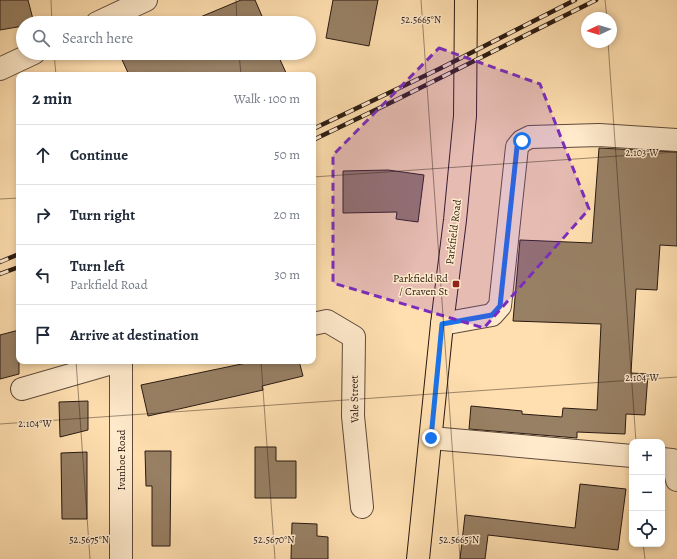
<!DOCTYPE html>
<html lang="en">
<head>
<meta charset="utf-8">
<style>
	body { margin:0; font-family:Alegreya,serif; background:#f6f6f7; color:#1f2937 }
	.controls { position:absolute; right:12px; bottom:12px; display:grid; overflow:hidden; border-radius:8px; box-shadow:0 2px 6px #0003 }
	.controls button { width:36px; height:36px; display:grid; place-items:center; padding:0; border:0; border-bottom:1px solid #e0e1e3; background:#fff; color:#1f2937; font:20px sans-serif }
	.compass { position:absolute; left:581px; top:12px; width:36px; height:36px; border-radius:50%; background:#fff; box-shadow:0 2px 6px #0003; rotate:266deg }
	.stop { position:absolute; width:12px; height:12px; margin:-9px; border:3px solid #1a73e8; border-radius:50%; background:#fff }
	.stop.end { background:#1a73e8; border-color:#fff; box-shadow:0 1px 4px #0008 }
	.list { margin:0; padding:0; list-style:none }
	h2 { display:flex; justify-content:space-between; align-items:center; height:52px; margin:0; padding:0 16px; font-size:17px }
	h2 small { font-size:13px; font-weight:400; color:#747a83 }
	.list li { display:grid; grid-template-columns:26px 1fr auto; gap:12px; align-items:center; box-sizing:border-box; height:60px; padding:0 16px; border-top:1px solid #e0e1e3 }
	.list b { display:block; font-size:15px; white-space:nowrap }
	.list p { margin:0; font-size:13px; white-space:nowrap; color:#747a83 }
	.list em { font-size:13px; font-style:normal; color:#747a83 }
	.icon { flex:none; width:22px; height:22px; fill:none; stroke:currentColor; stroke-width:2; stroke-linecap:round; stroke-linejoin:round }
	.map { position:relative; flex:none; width:677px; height:559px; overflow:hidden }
	.search { position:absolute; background:#fff; box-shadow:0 2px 6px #0003; left:16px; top:16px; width:300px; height:44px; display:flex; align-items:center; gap:10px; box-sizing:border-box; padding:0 14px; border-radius:22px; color:#747a83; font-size:15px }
	.panel { position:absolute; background:#fff; box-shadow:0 2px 6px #0003; left:16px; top:72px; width:300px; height:292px; border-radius:8px }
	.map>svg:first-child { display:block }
</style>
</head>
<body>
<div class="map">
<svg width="677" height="559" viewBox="0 0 677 559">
	<rect width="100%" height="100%" fill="#ffdfb0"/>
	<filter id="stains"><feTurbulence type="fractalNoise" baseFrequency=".005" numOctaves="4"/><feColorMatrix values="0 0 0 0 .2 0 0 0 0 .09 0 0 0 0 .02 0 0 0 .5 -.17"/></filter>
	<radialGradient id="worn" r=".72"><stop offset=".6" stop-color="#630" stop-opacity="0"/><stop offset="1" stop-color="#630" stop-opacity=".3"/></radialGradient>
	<g fill="#988064" stroke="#291a12">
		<polygon points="0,0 28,0 34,23 23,23 23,26 0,30"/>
		<polygon points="241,0 255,0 265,23 186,23"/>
		<polygon points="333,0 378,0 369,46 326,38"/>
		<polygon points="119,53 277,53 287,75 129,75"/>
		<polygon points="599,148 677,152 677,246 660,245 657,290 636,289 631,373 648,374 645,415 626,414 625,434 577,432 577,438 469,429 471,406 522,411 522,414 562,417 563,408 597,410 601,324 513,321 520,240 592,243"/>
		<polygon points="388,170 424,175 418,222 396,219 397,212 343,213 343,171"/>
		<polygon points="19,330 19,374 0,379 0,335"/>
		<polygon points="256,361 299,361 303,376 262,386 263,390 148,416 141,385"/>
		<polygon points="88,401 88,430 60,437 59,402"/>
		<polygon points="255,447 276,447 276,461 296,461 296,498 255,498"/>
		<polygon points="145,451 171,451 170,546 152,546 152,486 146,486"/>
		<polygon points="87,452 87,519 62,519 61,453"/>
		<polygon points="580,484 626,489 618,550 488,535 485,559 460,559 465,515 575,528"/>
		<polygon points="292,523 317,524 317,536 328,537 328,559 291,559"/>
	</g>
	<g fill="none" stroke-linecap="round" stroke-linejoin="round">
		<g stroke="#5e4b3a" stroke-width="24">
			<g id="minor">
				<polyline points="97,23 146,0"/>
				<polyline points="0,69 34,53"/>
				<polyline points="313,324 327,321 354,337 353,416 362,507"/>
				<polyline points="442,324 492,315 500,306 517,147 522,141 530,137 599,135 677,140"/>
				<polyline points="121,361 121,559"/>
				<polyline points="22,389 119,361"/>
				<polyline points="431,438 632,456"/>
				<polyline points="662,459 672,460 677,480"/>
			</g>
		</g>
		<g stroke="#291a12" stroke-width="24">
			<polyline id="major" points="418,559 442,324 455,220 465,116 466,0"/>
		</g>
		<use href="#minor" stroke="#ffeacc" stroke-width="22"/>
		<use href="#major" stroke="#ffdfb0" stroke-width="22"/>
		<g stroke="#291a12" stroke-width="4.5">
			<g id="rail">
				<polyline points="313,129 439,69 575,0"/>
				<polyline points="313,140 394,101 596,0"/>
				<polyline points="0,262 19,254"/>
				<polyline points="0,274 19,267"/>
			</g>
		</g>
		<use href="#rail" stroke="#ffeacc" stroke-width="3" stroke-dasharray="9" stroke-linecap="butt"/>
	</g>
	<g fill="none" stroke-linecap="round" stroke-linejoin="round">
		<polyline stroke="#1a73e8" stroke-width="5" points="431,438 442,324 492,315 500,306 517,147 522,141"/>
	</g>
	<path fill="#7b2cbf" fill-opacity="0.2" stroke="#7b2cbf" stroke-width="3" stroke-dasharray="8 5" stroke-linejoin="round" d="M439 48 540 84 589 209 484 328 333 283V155Z"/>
	<path fill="none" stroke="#291a12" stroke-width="1" stroke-opacity="0.45" d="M51 0 52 23M236 0 237 23M421 0 460 559M605 0 607 18M608 42 636 442M54 53 56 75M239 53 241 75M313 177 677 152M0 199 19 198M76 361 90 559M261 361 275 559M0 424 677 377M643 544 645 559"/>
	<rect fill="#8f2418" stroke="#ffeacc" stroke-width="1.5" x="452" y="280" width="8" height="8" rx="2"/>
	<g text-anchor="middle" stroke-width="3" stroke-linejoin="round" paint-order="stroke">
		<g font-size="11" fill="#291a12" stroke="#ffeacc">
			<text transform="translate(453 232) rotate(-83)" y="4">Parkfield Road</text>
			<text transform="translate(354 399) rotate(-91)" y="4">Vale Street</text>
			<text transform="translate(121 460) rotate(-90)" y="4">Ivanhoe Road</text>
		</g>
		<g font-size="11" fill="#291a12" stroke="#ffeacc" text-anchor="end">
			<text x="448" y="282">Parkfield Rd<tspan x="448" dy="13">/ Craven St</tspan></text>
		</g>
	</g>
	<g font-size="10" text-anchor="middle" fill="#291a12" stroke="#ffeacc" stroke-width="3" stroke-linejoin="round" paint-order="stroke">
		<text x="421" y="23">52.5665°N</text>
		<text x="642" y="156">2.103°W</text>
		<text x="642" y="381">2.104°W</text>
		<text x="35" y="427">2.104°W</text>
		<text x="89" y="543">52.5675°N</text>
		<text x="274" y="543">52.5670°N</text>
		<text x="459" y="543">52.5665°N</text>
	</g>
	<rect width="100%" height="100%" filter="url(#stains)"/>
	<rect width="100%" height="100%" fill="url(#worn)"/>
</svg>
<div class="controls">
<button>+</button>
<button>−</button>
<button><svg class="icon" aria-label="locate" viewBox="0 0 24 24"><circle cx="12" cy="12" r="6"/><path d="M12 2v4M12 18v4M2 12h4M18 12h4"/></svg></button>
</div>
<svg class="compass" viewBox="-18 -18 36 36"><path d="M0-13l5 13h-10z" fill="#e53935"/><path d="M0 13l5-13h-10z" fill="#747a83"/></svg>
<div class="stop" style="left:522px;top:141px"></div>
<div class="stop end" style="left:431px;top:438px"></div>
<div class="search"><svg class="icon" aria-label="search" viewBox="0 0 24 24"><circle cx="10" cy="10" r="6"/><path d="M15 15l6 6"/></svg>Search here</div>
<section class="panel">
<h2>2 min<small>Walk · 100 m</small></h2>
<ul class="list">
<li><svg class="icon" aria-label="ahead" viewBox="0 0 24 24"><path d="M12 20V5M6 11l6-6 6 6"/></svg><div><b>Continue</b></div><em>50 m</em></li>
<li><svg class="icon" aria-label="right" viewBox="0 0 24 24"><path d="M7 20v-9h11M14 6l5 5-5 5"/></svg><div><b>Turn right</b></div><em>20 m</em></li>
<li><svg class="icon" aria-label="left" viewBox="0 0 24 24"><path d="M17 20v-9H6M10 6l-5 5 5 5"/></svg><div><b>Turn left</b><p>Parkfield Road</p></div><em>30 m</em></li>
<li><svg class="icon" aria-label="arrive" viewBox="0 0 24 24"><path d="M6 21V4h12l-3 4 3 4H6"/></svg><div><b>Arrive at destination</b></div></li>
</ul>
</section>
</div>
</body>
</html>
